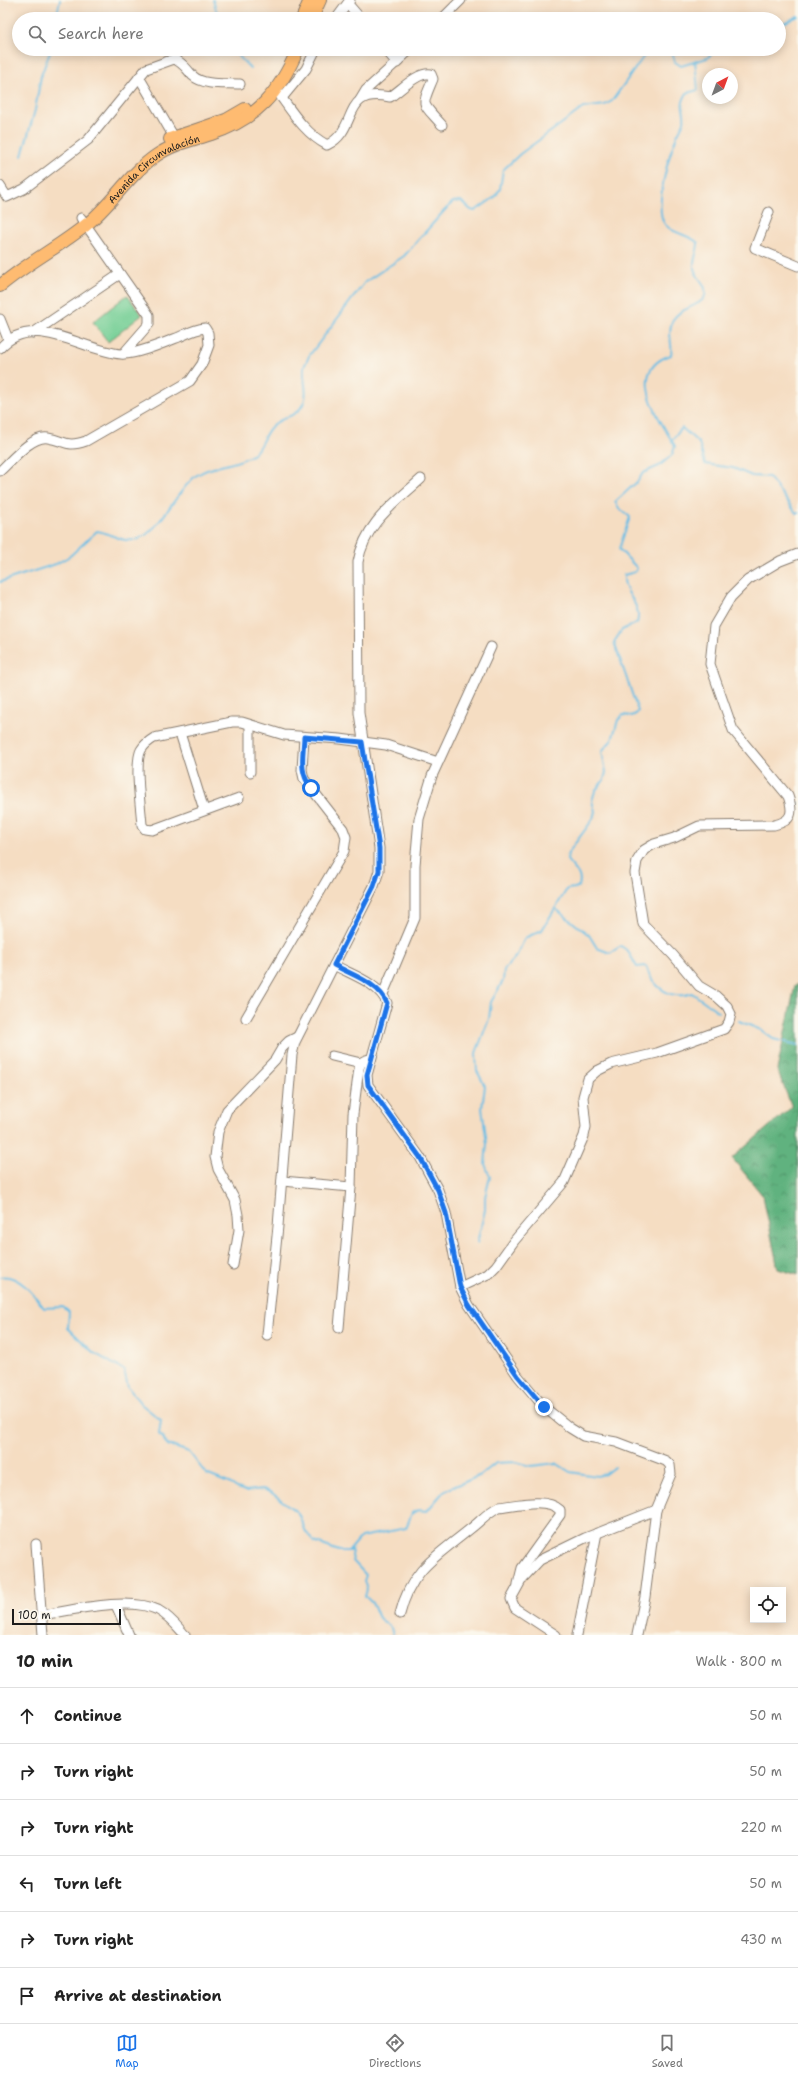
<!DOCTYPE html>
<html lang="en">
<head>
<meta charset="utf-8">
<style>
	body { margin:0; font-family:"Shantell Sans",sans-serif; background:#f6f6f6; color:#222 }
	.controls { position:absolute; right:12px; bottom:12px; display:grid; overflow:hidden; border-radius:0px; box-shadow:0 2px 10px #0003 }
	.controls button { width:36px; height:36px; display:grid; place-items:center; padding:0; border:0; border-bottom:1px solid #e0e0e0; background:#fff; color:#222; font:20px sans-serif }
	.compass { position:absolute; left:702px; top:68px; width:36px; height:36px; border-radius:50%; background:#fff; box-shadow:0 2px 10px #0003; rotate:41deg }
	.scale { position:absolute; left:12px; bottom:10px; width:109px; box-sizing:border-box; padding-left:4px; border:2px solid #1c1c1c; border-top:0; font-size:11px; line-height:14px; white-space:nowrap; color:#1c1c1c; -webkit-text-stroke:3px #fbf7ec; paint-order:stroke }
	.stop { position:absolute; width:12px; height:12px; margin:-9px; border:3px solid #1a73e8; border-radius:50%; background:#fff }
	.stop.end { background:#1a73e8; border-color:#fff; box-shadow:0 1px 4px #0008 }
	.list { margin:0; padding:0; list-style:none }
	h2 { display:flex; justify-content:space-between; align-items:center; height:52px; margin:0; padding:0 16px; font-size:17px }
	h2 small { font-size:13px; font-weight:400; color:#767676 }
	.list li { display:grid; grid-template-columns:26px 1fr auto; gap:12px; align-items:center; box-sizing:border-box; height:56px; padding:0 16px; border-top:1px solid #e0e0e0 }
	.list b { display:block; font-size:15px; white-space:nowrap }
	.list em { font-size:13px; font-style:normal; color:#767676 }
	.icon { flex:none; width:22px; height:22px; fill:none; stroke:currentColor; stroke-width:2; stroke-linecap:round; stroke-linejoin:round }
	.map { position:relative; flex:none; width:798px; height:1635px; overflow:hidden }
	.search { position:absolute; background:#fff; box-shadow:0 2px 10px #0003; left:12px; right:12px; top:12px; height:44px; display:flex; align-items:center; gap:10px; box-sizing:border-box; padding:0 14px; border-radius:22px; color:#767676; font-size:15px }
	.sheet { height:388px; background:#fff }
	nav { display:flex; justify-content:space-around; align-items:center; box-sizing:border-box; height:56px; border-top:1px solid #e0e0e0; background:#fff; font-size:11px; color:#767676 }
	nav a { display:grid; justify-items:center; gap:2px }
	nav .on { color:#1a73e8 }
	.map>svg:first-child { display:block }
</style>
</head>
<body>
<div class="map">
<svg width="798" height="1635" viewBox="0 0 798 1635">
	<defs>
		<pattern id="forest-crowns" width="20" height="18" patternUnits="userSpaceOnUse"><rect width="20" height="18" fill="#60b27f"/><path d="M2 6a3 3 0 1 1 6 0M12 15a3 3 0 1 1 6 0" fill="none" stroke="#4e9067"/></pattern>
	</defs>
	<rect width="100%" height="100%" fill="#fbf7ec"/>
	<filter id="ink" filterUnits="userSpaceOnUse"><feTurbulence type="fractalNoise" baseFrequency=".025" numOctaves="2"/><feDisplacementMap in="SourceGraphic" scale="8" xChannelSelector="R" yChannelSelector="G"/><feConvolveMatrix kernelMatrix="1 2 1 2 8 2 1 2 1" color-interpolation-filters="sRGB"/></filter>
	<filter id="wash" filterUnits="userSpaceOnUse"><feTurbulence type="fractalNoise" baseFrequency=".012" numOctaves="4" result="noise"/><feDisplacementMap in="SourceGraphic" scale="16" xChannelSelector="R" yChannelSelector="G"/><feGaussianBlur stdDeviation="0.9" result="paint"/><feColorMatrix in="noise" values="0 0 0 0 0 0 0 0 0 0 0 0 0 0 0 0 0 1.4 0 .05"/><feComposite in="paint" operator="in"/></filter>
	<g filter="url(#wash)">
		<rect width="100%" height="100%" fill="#f5ddc2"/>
		<polygon fill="url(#forest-crowns)" stroke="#3e674e" points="798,984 798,1275 778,1269 763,1196 732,1158 792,1107 777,1070 795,986"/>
		<polygon fill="#76cf96" stroke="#497659" points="127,295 142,315 108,342 93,322"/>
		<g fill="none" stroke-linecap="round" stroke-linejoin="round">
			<g stroke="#69bee5" stroke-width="2">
				<polyline points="213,0 219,19"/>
				<polyline points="56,19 60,0"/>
				<polyline points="779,25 798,16"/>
				<polyline points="232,49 250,68"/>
				<polyline points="671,49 675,62 681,66 707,58 717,49"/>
				<polyline points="22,156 35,110 41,76 51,49"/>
				<polyline points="672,440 682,428 699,443 705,464 733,468 752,476 769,477 796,513 798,513"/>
				<path d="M0 582 56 564 70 556 97 531C111 533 123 544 138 539 160 532 177 489 197 475 213 464 236 466 252 455 262 448 263 434 272 426 281 417 296 417 302 406 310 393 302 380 304 367 305 364 308 359 309 356L365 282 404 256 444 211 453 202 461 201 471 210 475 211 495 197 500 189 503 170 520 154 583 108 605 105 612 101 649 49"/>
				<polyline points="796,803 798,803"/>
				<path d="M556 909 589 935 597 948 610 953 621 946 628 951 637 967 646 966C652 987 671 1001 692 993L719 1012"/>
				<polyline points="739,1021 761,1030 773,1039 798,1045"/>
				<path d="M477 1243 485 1210V1197L490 1177 485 1164 487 1144 482 1108 485 1086 477 1071 476 1053 489 1019 491 1002 503 981 504 970 517 955 525 938 542 930 567 889 575 888 579 886C583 874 573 869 567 860L568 853 593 819 595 811 592 801 595 791 604 780 606 772 602 751 612 740 618 720 623 715 631 716 636 714 638 711 614 642 622 630 637 623C643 604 622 594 624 575L635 572 637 568 619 549 630 517 619 508 615 502 638 481 643 473 659 466 672 455 675 446C660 420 624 370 671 355 673 344 667 334 672 322 678 307 701 307 705 296 708 284 696 278 694 268 693 260 698 251 698 243 689 234 671 234 664 223 654 206 669 154 677 136 679 131 682 127 684 122 686 108 678 108 687 93L698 90 695 61"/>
				<path d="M0 1277C18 1273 34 1295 44 1308L63 1307 69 1312 68 1328 94 1353 124 1370 128 1387 141 1404 161 1420 159 1434 168 1445 189 1452 206 1474 231 1484 237 1488 246 1491 263 1489 272 1493 298 1513 306 1532 314 1542 339 1551H349L361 1537 406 1528 412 1513 418 1510 427 1511 444 1491 481 1475 496 1463 516 1462 531 1466 556 1463 570 1472 597 1476 605 1474 614 1467"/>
				<polyline points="351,1549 353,1561 366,1575 364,1581 367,1590 365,1596 372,1603 379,1618 391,1628 393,1635"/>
			</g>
		</g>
	</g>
	<g filter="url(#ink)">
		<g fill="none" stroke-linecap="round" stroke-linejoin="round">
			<g stroke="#887c6f" stroke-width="11">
				<g id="minor">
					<polyline points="348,4 361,19"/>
					<polyline points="336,19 350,0"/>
					<polyline points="442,19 461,0"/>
					<polyline points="385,49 397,63"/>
					<polyline points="139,77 174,137"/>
					<path d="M276 90C291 110 304 133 327 145 360 129 340 87 390 97 401 90 417 72 431 74L433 79C421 108 421 101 442 125"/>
					<polyline points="282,98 306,69 316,49"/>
					<polyline points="360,100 366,90 411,49"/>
					<path d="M0 186 7 197 24 189 88 140 146 69 174 59C184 63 186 69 193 76 204 86 226 83 240 84"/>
					<polyline points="769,212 755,248 798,266"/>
					<polyline points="81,218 149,315 149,324 123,354"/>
					<polyline points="0,319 8,339"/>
					<polyline points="33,333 120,274"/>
					<path d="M0 348C33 311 82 351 121 354 136 355 164 343 179 337 188 333 195 329 205 328L208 333 209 345 202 364 190 381 86 441C66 448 66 441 48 438 32 435 11 461 0 471"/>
					<polyline points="250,725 250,772"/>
					<polyline points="180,733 204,810"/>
					<path d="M239 798 152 830 145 829 142 825C141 808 134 763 141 750 144 745 149 741 154 738L232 722H242L284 735 340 739 386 745 438 762"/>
					<path d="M334 965C352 975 379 983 387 1003L367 1075 368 1085 420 1157 438 1190 446 1213 460 1287 469 1305 518 1376 544 1407 570 1428 583 1436 616 1442 666 1461 670 1465 671 1474 656 1510 645 1597 637 1635"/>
					<polyline points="383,994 415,918 415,865 419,819 432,776 491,647"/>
					<polyline points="246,1018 344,851 346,837 343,829 304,779 302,770 304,737"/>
					<polyline points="332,1056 361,1063"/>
					<polyline points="282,1181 351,1187"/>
					<polyline points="233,1265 239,1230 238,1215 235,1200 218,1169 215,1157 218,1132 227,1110 275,1060 282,1048 289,1041 297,1037"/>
					<path d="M460 1287 488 1274 496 1266 514 1241 564 1182 584 1136 586 1127 583 1097 588 1079 597 1071 611 1064 657 1053 724 1029 729 1022 731 1014 727 1006 716 996 699 986 673 955 643 924 635 873 637 861 644 850 654 844 674 838 699 826 774 825C792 821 794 813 788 796L733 730 710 664 714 626 731 597 748 580 780 561 798 554"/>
					<path d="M339 1328 351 1187 353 1114 359 1068C361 1061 364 1060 371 1059"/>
					<path d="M267 1335 278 1226 292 1055 295 1042 374 886 379 871V848L359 713 358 562C365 523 394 504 421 479"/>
					<polyline points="36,1544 43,1635"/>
					<polyline points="116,1605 129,1635"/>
					<path d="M400 1614C411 1569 437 1556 470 1529 480 1522 487 1512 499 1507 516 1505 547 1497 560 1510V1515L522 1568 518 1584"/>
					<path d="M42 1615C73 1610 129 1596 158 1610 169 1616 177 1626 185 1635"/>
					<polyline points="556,1635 515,1608 511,1599 522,1579 540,1560 585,1538 656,1510"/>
					<polyline points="577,1635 597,1533"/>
				</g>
			</g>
			<g stroke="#887c6f" stroke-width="14">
				<g id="major">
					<polyline points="312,18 320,0"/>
					<polyline points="302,19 310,0"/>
					<polyline points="170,139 226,120 245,109"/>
					<path id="s1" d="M0 286C27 263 59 247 86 225 112 204 130 173 157 155 173 144 193 140 211 134 257 119 279 93 298 49"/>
				</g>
			</g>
			<use href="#minor" stroke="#fff" stroke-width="9"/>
			<use href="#major" stroke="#febb71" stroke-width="12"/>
		</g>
	</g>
	<g fill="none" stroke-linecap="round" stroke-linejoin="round" filter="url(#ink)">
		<path stroke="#1a73e8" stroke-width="5" d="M311 788C299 771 303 758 304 737L362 742 379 848V871L374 886 334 965C352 975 379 983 387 1003L367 1075 368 1085 420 1157 438 1190 446 1213 460 1287 469 1305 518 1376 544 1407"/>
	</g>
	<g text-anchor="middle" stroke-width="3.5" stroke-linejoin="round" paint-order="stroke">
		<g font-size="10" fill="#1c1c1c" stroke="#fbf7ec">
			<text dy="4" stroke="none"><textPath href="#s1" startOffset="195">Avenida Circunvalación</textPath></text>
		</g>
	</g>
</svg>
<div class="controls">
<button><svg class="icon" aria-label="locate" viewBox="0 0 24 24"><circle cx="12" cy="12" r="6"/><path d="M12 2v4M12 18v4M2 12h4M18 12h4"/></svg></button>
</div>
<svg class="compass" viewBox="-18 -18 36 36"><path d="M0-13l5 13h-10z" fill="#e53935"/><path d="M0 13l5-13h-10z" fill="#767676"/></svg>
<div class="scale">100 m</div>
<div class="stop" style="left:311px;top:788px"></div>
<div class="stop end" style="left:544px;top:1407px"></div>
<div class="search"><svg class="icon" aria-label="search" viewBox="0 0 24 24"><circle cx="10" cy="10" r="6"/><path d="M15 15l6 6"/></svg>Search here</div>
</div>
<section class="sheet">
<h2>10 min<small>Walk · 800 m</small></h2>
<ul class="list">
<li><svg class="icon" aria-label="ahead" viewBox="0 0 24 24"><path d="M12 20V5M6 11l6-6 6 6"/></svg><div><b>Continue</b></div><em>50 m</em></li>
<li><svg class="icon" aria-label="right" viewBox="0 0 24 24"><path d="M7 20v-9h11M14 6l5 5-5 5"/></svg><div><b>Turn right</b></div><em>50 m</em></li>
<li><svg class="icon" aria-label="right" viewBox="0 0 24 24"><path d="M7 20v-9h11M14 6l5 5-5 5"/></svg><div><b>Turn right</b></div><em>220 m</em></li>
<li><svg class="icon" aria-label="left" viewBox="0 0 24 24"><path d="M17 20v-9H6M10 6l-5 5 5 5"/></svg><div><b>Turn left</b></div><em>50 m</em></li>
<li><svg class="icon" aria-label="right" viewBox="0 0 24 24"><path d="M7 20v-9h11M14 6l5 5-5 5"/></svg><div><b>Turn right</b></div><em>430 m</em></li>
<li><svg class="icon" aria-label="arrive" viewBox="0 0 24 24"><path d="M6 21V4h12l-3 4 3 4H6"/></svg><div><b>Arrive at destination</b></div></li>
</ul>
</section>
<nav>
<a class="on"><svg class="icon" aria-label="map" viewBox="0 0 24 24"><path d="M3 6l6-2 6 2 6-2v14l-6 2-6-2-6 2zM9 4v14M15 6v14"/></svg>Map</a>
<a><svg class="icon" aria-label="directions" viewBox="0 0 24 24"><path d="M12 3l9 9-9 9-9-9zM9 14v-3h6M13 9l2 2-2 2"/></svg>Directions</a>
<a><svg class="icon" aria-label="saved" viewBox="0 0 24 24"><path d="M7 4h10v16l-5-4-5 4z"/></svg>Saved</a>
</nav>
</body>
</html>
